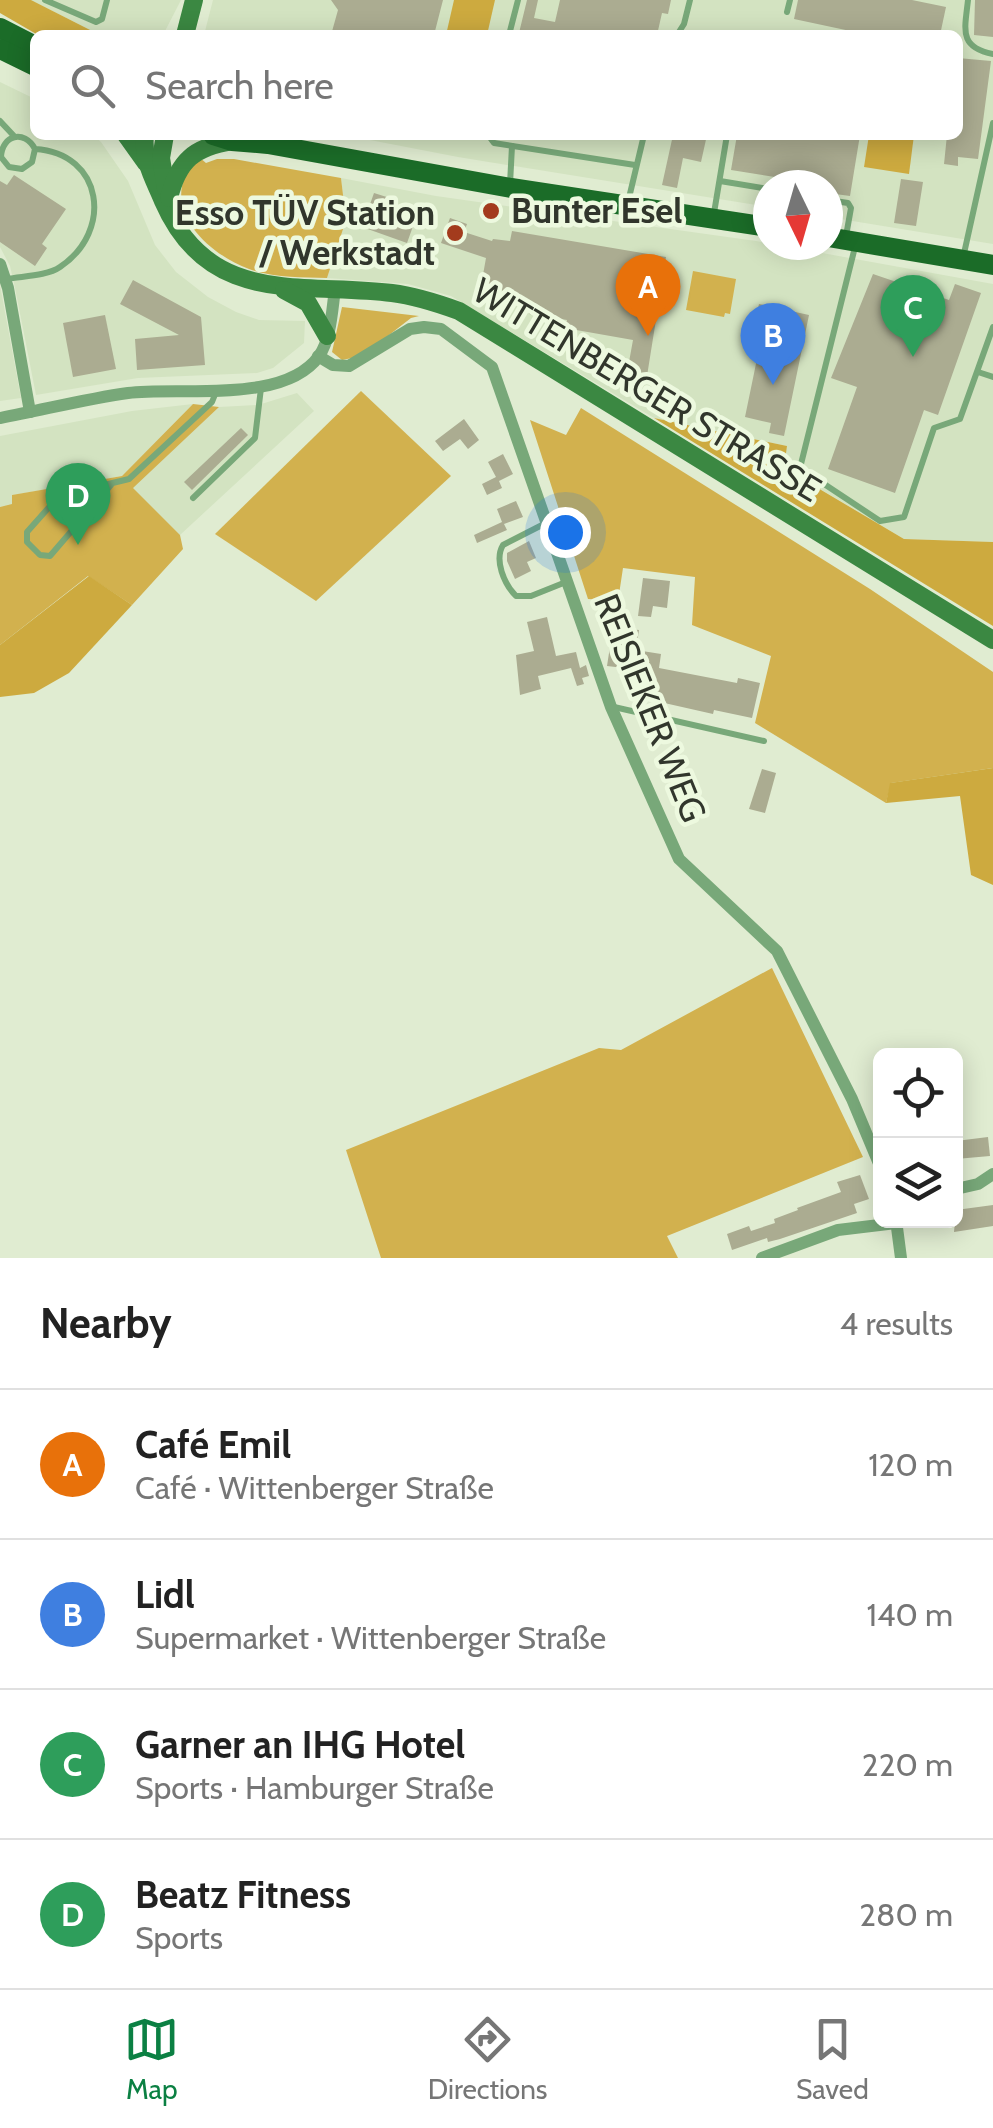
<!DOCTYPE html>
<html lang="en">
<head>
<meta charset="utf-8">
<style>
	body { margin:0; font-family:Cabin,sans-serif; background:#f6f6f6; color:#222 }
	.controls { position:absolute; right:30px; bottom:30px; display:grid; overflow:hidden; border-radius:15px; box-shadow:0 5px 25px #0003 }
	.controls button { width:90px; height:90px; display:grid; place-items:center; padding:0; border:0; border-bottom:2px solid #e0e0e0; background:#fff; color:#222; font:50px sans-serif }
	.compass { position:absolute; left:753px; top:170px; width:90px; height:90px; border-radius:50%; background:#fff; box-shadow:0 5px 25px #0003; rotate:175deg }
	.you { position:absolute; left:565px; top:532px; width:35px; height:35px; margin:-25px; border:8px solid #fff; border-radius:50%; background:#1a73e8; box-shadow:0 0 0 15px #1a73e833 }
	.badge { display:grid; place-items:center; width:65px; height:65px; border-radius:50%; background:#0b8043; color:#fff; font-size:32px; font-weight:700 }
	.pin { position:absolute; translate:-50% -82px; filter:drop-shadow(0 2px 5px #0008) }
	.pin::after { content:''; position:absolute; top:52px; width:35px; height:30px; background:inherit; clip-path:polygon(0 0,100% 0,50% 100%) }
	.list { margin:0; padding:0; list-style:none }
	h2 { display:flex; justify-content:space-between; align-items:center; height:130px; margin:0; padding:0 40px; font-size:42px }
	h2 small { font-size:32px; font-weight:400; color:#767676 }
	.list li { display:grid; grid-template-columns:65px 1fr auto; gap:30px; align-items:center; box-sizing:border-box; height:150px; padding:0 40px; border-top:2px solid #e0e0e0 }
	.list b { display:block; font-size:38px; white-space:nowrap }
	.list p { margin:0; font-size:32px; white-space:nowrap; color:#767676 }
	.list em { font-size:32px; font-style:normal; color:#767676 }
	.icon { flex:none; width:55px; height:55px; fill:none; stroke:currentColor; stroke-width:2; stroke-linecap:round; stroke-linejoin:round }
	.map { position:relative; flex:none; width:993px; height:1258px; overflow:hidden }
	.search { position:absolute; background:#fff; box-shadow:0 5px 25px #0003; left:30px; right:30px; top:30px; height:110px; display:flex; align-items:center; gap:25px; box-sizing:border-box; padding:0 35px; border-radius:15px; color:#767676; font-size:38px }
	.sheet { height:730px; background:#fff }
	nav { display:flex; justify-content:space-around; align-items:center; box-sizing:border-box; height:140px; border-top:2px solid #e0e0e0; background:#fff; font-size:28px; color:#767676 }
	nav a { display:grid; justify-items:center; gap:5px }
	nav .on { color:#0b8043 }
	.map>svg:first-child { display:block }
</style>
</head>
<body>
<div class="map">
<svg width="993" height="1258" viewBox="0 0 993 1258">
	<rect width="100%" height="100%" fill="#e0ecd1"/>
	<g fill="#d3e3c1">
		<polygon points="31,0 181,0 163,35 100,35"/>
		<polygon points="213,0 993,0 993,244 828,217 828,185 768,185 768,207 458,157 344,135 958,135 958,35 204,35"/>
		<polygon points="0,82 35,99 35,135 93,135 101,142 128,181 155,245 176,272 208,297 236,312 259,320 305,321 304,343 273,368 257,373 138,378 36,395 15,288 10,266 0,247"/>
		<polygon points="341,178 436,196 756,241 993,284 993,542 904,539 783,467 787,446 654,418 451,296 408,284 327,278 346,220"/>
		<polygon points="0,285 21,398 0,401"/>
		<polygon points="297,393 314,411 180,535 132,488 219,407 258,405"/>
		<polygon points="193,404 122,476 13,495 12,505 0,507 0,436 132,411"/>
	</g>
	<g fill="#d2b14e">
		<path d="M199 157 206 163 217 159H234L341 178 346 220 327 278C301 277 274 278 249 269 203 252 154 201 199 157Z"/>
		<polygon points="693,271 736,279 730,314 725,313 724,317 686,310"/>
		<polygon points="342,307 419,316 411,318 362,356 342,360 332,352"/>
		<polygon points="361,391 451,476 316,601 215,534"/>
		<polygon points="193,404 219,407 133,488 180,535 183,549 132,605 88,576 0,645 0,507 12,504 12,495 122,476"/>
		<polygon points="581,408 870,589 993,672 993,768 891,783 886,803 755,723 771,656 692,625 695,577 623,568 618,601 588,599 530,420 566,435"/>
		<polygon points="772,968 863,1157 667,1236 678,1258 381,1258 346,1150 599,1048 621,1050"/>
	</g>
	<g fill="#cdaa3f">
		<polygon points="0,0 31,0 100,35 38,35 0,13"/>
		<polygon points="454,0 495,0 487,35 446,35"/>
		<polygon points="869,135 914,135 909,174 864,167"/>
		<polygon points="654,418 787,446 784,468 904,539 993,542 993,626"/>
		<polygon points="89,576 132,605 69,673 34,693 0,697 0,645"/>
		<polygon points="993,768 993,885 971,875 960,796 886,803 890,783"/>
	</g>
	<g fill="#abac91">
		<polygon points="331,0 443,0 434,35 331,35 338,10"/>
		<polygon points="527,0 538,0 534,18 555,22 560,0 671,0 668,14 662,13 657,35 519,33"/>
		<polygon points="798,0 912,0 946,7 940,35 869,35 794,19"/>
		<polygon points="975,0 993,0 993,37 974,35"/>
		<polygon points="958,58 991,61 978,159 958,157 958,166 944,164 947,135 958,135"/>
		<polygon points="673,135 707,135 701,162 683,158 677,188 662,185"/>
		<polygon points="737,135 790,135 817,139 817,135 860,135 850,196 828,193 828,185 806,185 807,182 731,170"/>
		<polygon points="14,175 66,209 42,244 47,248 35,266 0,242 0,181 7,185"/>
		<polygon points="901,179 923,182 916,226 894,223"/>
		<polygon points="374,193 393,199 392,204 417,215 407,243 362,227"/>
		<polygon points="450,218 467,224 464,232 492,241 493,239 510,241 512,231 666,257 647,376 627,373 633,340 565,328 567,320 529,314 531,303 501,298 502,289 481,286 486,258 441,243"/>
		<polygon points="873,274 949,300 955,284 981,293 938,415 924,410 895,493 828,469 857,387 831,378"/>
		<polygon points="133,280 201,317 205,365 137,370 135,339 179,335 120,304"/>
		<polygon points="759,304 809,315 784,436 769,433 771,423 745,417 758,354 749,352"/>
		<polygon points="105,315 116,369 73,377 63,323"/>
		<polygon points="464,419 479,440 468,449 460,439 443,451 435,441"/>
		<polygon points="241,428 248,435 192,490 184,482"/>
		<polygon points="503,454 513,474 499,481 502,488 487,495 482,484 496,477 488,462"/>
		<polygon points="516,501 523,517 504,524 507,530 477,543 474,535 502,522 497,509"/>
		<polygon points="529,541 536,558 527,562 531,571 515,579 507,561 507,553"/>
		<polygon points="643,578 670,581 667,608 653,606 651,617 638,616"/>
		<polygon points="547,617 556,656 576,652 580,668 586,665 589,676 582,678 584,684 577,686 571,668 538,676 541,689 520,695 516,655 534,651 527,622"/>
		<polygon points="613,627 639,630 636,650 661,654 659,668 737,683 738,678 760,683 752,718 714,710 713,714 629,695 633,669 607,666"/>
		<polygon points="762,769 776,773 765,813 749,809"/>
		<polygon points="988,1137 990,1156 956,1159 956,1141"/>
		<polygon points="860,1175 869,1199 854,1204 857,1213 780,1239 768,1242 767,1238 732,1250 727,1234 749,1226 751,1231 775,1223 774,1219 798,1210 797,1208 841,1192 837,1182"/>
		<polygon points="993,1205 993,1226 954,1232 956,1210"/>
	</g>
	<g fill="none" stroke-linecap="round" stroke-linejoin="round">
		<g stroke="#78a879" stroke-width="6">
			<polyline points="45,0 96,22 102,19 107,0"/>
			<path d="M968 0C965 29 958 47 993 54"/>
			<polyline points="787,12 790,0"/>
			<polyline points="509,35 518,0"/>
			<polyline points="677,35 684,24 690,0"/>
			<polyline points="0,121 14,136"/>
			<polyline points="488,135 494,143 635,165"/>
			<polyline points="720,181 768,189"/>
			<polyline points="510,184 512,146"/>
			<polyline points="828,200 848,203 851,208 846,236"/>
			<polyline points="628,202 644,135"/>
			<polyline points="714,213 727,135"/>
			<polyline points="856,243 800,468 880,521 904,517 934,428 960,419 993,327"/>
			<polyline points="963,258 993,123"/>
			<path d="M7 279C23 276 47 276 60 267 114 231 103 153 35 149 24 129 2 135 1 157L9 167 22 169 32 162 35 149"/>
			<polyline points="978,372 993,377"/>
			<polyline points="111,485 50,556 40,555 27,542 27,532 59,496 129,479 212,402 216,392"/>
			<polyline points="193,498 255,438 261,388"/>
			<path d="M546 523 503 545C494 560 504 584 516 596H531L566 582"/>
			<polyline points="614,707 764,741"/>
		</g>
		<g stroke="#78a879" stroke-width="12">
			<polyline points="0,264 8,288 30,412"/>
			<polyline points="318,356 333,365 349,366 410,329 424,327 441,329 492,367 611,707 679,859 777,951 852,1099 880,1166"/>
			<path d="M0 418C43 410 85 399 128 393 180 386 284 405 319 356 331 339 332 310 335 289"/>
			<polyline points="956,1189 978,1184 993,1174"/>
			<polyline points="896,1220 901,1258"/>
			<polyline points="762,1258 838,1230 896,1223"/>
		</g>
		<g stroke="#3b8842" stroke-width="18">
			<polyline points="185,35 194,0"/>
			<polyline points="126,135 146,163"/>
			<path d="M145 135C142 160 154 179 163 201 209 307 300 282 392 293 416 296 437 303 459 311L993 640"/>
			<polyline points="165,135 161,158 166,189"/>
			<path d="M169 198C178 161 194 147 232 141"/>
			<polyline points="284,290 308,303 327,336"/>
		</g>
		<g stroke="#1b6c28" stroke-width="20">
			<polyline points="0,28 35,46"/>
			<polyline points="0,49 35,66"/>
			<polyline points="213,135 232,141 268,144 511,188 768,227"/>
			<polyline points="828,237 993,265"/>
		</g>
	</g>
	<g fill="#a33b1d" stroke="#edf9df" stroke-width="4">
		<circle cx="491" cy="211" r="10"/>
		<circle cx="455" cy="233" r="10"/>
	</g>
	<g text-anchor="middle" stroke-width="9" stroke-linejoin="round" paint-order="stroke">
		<g font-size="35" font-weight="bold" fill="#31362c" stroke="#edf9df" text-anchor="start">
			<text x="511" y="223">Bunter Esel</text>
			<text x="435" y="225" text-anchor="end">Esso TÜV Station<tspan x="435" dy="40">/ Werkstadt</tspan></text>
		</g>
		<g font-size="35" fill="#31362c" stroke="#edf9df">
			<text transform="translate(647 390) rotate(31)" y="12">WITTENBERGER STRASSE</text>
			<text transform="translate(650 708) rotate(68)" y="12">REISIEKER WEG</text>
		</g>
	</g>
</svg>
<div class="controls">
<button><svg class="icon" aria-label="locate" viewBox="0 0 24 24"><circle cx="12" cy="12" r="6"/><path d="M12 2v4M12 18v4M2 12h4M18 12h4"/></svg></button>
<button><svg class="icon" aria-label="layers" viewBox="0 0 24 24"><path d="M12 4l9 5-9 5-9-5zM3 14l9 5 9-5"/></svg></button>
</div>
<svg class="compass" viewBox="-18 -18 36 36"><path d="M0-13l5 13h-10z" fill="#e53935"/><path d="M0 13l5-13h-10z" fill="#767676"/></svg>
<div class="you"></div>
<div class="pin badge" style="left:648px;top:336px;background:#e8710a">A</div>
<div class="pin badge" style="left:773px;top:385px;background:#3f7fe0">B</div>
<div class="pin badge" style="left:913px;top:357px;background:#2e9e5b">C</div>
<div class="pin badge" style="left:78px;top:545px;background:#2e9e5b">D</div>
<div class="search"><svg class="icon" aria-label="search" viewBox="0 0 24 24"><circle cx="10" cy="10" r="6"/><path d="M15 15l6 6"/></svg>Search here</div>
</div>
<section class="sheet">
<h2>Nearby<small>4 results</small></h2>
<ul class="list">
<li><span class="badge" style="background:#e8710a">A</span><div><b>Café Emil</b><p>Café · Wittenberger Straße</p></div><em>120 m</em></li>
<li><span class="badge" style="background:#3f7fe0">B</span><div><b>Lidl</b><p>Supermarket · Wittenberger Straße</p></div><em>140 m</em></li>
<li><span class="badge" style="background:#2e9e5b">C</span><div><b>Garner an IHG Hotel</b><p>Sports · Hamburger Straße</p></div><em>220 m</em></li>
<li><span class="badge" style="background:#2e9e5b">D</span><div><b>Beatz Fitness</b><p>Sports</p></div><em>280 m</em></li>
</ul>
</section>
<nav>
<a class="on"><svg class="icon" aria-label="map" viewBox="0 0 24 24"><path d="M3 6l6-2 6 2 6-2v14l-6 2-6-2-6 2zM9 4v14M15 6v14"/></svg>Map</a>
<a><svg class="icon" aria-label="directions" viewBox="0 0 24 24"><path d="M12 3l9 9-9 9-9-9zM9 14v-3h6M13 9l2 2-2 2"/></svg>Directions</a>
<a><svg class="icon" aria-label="saved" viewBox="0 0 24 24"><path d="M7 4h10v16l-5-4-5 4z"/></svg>Saved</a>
</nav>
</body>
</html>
